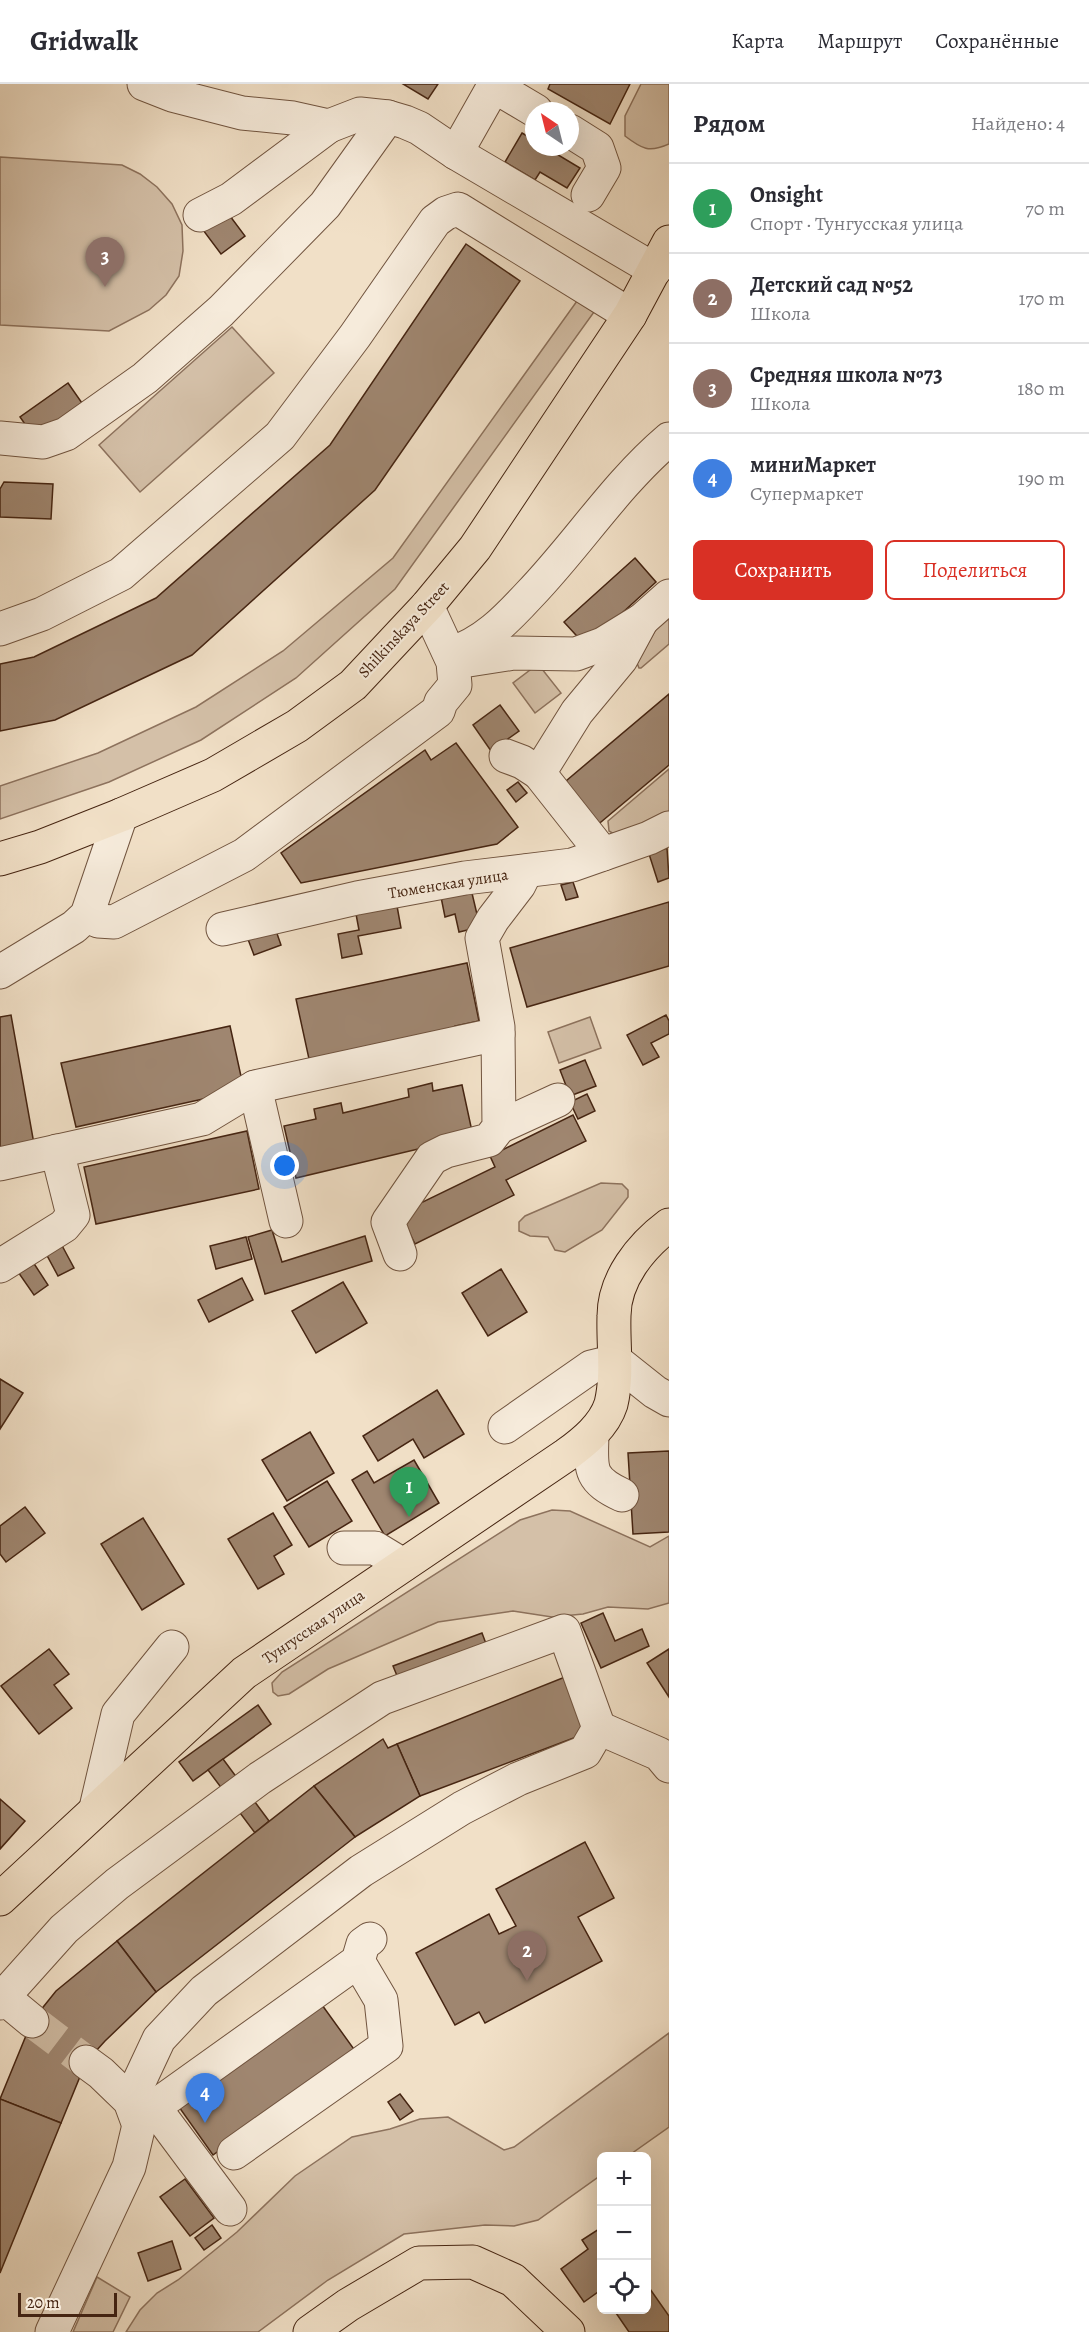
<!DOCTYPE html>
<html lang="ru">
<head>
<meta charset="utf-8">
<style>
	body { margin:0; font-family:Alegreya,serif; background:#f7f7f7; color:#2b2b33 }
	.controls { position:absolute; right:18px; bottom:18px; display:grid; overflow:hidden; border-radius:9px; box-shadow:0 6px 24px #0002 }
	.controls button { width:54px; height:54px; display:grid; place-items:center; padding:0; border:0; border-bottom:2px solid #e1e1e2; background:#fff; color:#2b2b33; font:30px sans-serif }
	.compass { position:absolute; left:525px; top:18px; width:54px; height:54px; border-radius:50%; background:#fff; box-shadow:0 6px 24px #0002; rotate:325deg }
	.scale { position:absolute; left:18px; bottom:15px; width:99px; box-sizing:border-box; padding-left:6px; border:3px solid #462512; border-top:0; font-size:16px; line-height:21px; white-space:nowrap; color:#462512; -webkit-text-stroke:4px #f6ebdb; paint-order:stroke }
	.you { position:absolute; left:285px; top:1082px; width:21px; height:21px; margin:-15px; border:4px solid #fff; border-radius:50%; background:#1a73e8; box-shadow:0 0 0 9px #1a73e833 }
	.badge { display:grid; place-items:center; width:39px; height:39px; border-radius:50%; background:#d93025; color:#fff; font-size:20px; font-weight:700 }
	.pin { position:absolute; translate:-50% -50px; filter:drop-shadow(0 2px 3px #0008) }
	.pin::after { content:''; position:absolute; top:32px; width:21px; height:18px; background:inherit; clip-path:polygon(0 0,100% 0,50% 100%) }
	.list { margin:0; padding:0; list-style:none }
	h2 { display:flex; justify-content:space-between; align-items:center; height:78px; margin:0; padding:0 24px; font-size:26px }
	h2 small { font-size:20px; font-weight:400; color:#7c7c81 }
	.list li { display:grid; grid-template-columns:39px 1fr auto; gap:18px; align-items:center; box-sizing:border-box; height:90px; padding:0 24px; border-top:2px solid #e1e1e2 }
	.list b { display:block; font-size:22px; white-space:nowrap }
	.list p { margin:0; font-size:20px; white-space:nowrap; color:#7c7c81 }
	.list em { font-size:20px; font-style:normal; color:#7c7c81 }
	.actions { display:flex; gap:12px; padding:18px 24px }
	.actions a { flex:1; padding:14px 0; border:2px solid #d93025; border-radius:9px; text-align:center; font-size:21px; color:#d93025 }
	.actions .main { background:#d93025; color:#fff }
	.icon { flex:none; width:33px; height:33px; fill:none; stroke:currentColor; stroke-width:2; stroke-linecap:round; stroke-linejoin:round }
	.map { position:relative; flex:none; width:669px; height:2248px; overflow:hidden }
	header { display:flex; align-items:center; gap:36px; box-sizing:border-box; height:84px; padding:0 30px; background:#fff; border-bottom:2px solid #e1e1e2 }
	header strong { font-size:28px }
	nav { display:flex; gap:33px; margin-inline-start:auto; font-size:21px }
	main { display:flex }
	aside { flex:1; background:#fff }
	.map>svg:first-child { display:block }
</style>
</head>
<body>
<header>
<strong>Gridwalk</strong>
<nav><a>Карта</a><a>Маршрут</a><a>Сохранённые</a></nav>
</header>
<main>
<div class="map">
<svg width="669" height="2248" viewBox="0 0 669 2248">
	<rect width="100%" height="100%" fill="#f1e0c7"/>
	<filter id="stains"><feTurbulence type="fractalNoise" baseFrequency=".00333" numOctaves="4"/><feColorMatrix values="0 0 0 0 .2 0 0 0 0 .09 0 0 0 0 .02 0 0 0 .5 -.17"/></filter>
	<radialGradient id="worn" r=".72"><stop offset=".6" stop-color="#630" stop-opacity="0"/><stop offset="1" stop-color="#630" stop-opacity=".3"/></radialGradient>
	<g fill="#d4c0a8" stroke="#8d725d" stroke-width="1.5">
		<path d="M641 0H669V60C649 69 642 65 625 52V32Z"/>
		<polygon points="0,73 122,81 140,90 157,103 172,120 182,141 183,167 179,192 166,211 149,226 109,247 0,241"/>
		<polygon points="577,217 594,228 395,505 296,594 201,656 109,698 0,735 0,702 98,669 196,623 283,567 393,474"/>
		<polygon points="232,243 274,289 140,408 99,361"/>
		<polygon points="669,522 669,560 641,584 639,584 637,579"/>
		<polygon points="538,580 561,609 535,629 513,599"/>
		<polygon points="669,685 669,728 619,753 609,747 608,737"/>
		<polygon points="590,933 601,964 559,979 548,948"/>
		<polygon points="601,1099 622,1100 628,1106 628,1113 602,1146 565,1168 555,1166 548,1153 530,1152 519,1147 519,1138 525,1132"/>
		<polygon points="552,1426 570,1427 650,1463 669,1452 669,1519 648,1525 608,1523 583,1530 552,1533 513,1527 438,1538 328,1585 289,1610 278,1612 273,1608 272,1599 282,1588 520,1436"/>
		<polygon points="669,1949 669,2043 628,2072 602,2072 601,2091 538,2136 514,2142 485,2141 404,2150 328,2196 258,2248 126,2248 140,2226 157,2209 178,2196 237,2148 295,2092 352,2053 390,2045 420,2035 448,2033 504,2066 514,2063"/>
		<polygon points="97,2193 130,2213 113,2248 73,2248"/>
	</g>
	<g fill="#9f8670" stroke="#462512" stroke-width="1.5">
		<polygon points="403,0 438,0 428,15"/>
		<polygon points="550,0 630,0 610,40 548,5"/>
		<polygon points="522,49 534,56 534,63 545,63 580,84 567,104 540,88 535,96 505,78"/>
		<polygon points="227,128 245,152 221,170 203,146"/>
		<polygon points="466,160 520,197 375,406 192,571 55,636 0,647 0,580 34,573 156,514 330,361"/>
		<polygon points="68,299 82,319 34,353 20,333"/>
		<polygon points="4,398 53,400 51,435 0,433 0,405"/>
		<polygon points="635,474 656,498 586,562 564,538"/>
		<polygon points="669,610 669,681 595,743 560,702"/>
		<polygon points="500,621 519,647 491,667 473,641"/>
		<polygon points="456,659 518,743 497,760 301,799 281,769 425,666 431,676"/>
		<polygon points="518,698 527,709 516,718 507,706"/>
		<polygon points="667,764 669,794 658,798 649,770"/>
		<polygon points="573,798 578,813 566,816 561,801"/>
		<polygon points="471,805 480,843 459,848 455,830 445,833 441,813"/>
		<polygon points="669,818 669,882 527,923 510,864"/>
		<polygon points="397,822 401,844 358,852 362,870 342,874 338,850 359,846 356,830"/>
		<polygon points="274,841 281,861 254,871 246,850"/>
		<polygon points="467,879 479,937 455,942 457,949 309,975 296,915"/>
		<polygon points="11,931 34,1060 0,1067 0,933"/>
		<polygon points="666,931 669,937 669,950 651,959 659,973 643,981 627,951"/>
		<polygon points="230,942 244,1006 76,1043 61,979"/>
		<polygon points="585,976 596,1002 570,1012 560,986"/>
		<polygon points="432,999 433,1007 462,1001 473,1052 296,1094 284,1042 316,1035 314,1025 341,1019 343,1029 409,1013 408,1005"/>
		<polygon points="587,1010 595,1027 578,1035 570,1018"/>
		<polygon points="573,1031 586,1057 506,1096 514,1111 415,1160 400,1129 495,1083 490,1072"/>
		<polygon points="247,1047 259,1105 96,1140 84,1083"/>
		<polygon points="272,1146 282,1178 365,1152 372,1177 265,1210 248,1153"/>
		<polygon points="246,1153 252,1175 216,1185 210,1162"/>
		<polygon points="59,1156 74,1184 58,1192 43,1164"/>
		<polygon points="31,1175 48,1201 34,1211 16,1185"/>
		<polygon points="501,1185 527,1228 488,1252 462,1209"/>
		<polygon points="242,1194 253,1216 209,1238 198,1216"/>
		<polygon points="343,1198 367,1239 316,1269 292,1227"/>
		<polygon points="0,1295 23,1309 0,1345"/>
		<polygon points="437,1306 464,1350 424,1374 413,1355 378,1377 363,1352"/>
		<polygon points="310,1348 334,1389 287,1417 262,1376"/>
		<polygon points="669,1367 669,1448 633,1450 628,1369"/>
		<polygon points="414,1376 439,1419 385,1452 352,1396 367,1387 374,1399"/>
		<polygon points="327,1397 352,1437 309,1463 284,1423"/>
		<polygon points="25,1423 45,1449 6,1478 0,1470 0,1442"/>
		<polygon points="273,1429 292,1461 274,1472 284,1490 258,1505 228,1455"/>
		<polygon points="143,1434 184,1500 142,1526 101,1460"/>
		<polygon points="603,1529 615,1557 642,1545 649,1562 601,1584 581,1539"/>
		<polygon points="482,1549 488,1565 400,1599 393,1582"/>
		<polygon points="49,1565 69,1590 54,1601 72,1624 39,1650 1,1602"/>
		<polygon points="669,1565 669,1613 647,1579"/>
		<polygon points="565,1593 587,1649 420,1712 397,1660"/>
		<polygon points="258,1621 271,1640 193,1697 179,1678"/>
		<polygon points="383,1655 388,1664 397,1660 420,1712 355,1753 314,1702"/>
		<polygon points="223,1675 269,1737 255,1749 208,1686"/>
		<polygon points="314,1702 355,1753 156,1908 117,1857"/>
		<polygon points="0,1715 25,1737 0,1765"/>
		<polygon points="585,1758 614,1814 578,1833 602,1877 485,1939 479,1928 455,1941 416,1869 489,1830 499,1850 516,1842 496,1805"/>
		<polygon points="117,1857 156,1908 105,1957 86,1978 61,2039 0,2015 32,1937 56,1907"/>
		<polygon points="317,1914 356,1968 213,2071 174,2016"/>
		<polygon points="400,2010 413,2027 400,2036 388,2018"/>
		<polygon points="0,2015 61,2039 0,2189"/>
		<polygon points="185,2095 214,2134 190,2152 160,2113"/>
		<polygon points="212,2141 221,2154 204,2166 195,2154"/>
		<polygon points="599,2145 602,2149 602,2205 584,2218 561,2185 588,2165 582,2156"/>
		<polygon points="172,2157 181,2185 148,2197 138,2169"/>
		<polygon points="650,2205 669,2232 669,2248 629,2248 616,2229 621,2226 646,2226 646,2208"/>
	</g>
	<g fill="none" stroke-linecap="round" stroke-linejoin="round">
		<polyline stroke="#cfbba3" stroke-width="33" stroke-dasharray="33 16" stroke-linecap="butt" points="32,1937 86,1978"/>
		<g stroke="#71543f" stroke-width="35">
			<g id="minor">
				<polyline points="144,0 172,11 242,29 293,34 329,42 360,30 388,33 405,38 419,44 456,69 655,186"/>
				<polyline points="494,2 536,27"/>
				<polyline points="570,47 597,64 604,84 588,111"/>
				<polyline points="456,69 495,0"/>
				<polyline points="200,131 231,115 329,42"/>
				<polyline points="0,354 43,358 66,350 145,294 221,227 325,121 388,33"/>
				<polyline points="0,545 42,530 121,490 280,352 355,252 435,137 446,129 458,125 630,231"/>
				<path d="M450 570C484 559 506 536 530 510 578 460 616 400 669 355"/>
				<polyline points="456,578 514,569 576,570 603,560 642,536 669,512"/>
				<polyline points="506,672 522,678 539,689"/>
				<polyline points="603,770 539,689 577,628 621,575 642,536"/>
				<polyline points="87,831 98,837 114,838 244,771 438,627 441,618 455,601 453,578 427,522"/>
				<polyline points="223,845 357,814 465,794 572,781 649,754 669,744"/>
				<polyline points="0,888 74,843 87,831 121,731"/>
				<polyline points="255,1003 286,1137"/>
				<polyline points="499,1043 558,1016"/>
				<polyline points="0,1080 202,1035 255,1003 498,950 498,943 482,854 493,835 519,801 526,787"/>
				<polyline points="400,1170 388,1138 432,1074 446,1067 489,1056 499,1043 498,950"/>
				<polyline points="0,1182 64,1142 73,1131 57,1067"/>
				<polyline points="505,1343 591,1283 616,1277 655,1308 669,1316"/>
				<path d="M592 1351C591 1385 588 1395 622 1411"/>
				<polyline points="344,1464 375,1464 403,1481"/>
				<polyline points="599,1644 659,1670 669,1682"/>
				<polyline points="96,1724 118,1630 172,1563"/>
				<polyline points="3,1913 32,1937"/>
				<polyline points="0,1919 3,1913 64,1845 117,1800 260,1694 382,1614 564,1547 599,1644 585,1668 518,1695 462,1724 361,1787 204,1907 159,1955 130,2017"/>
				<polyline points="86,1978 101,1989 130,2017 137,2036"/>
				<polyline points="154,2023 230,2125"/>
				<polyline points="234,2069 386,1962 381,1916 358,1877"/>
				<polyline points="52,2248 129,2083 139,2041 154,2023 358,1877 363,1860 370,1855"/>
			</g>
		</g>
		<g stroke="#462512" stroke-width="35">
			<g id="major">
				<polyline points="0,775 40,763 121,731 213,691 297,642 353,601 427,522 475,464 630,231 669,158"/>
				<path d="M0 1815 244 1589 566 1371C584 1358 604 1342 611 1320 618 1291 613 1261 614 1232 614 1195 641 1162 669 1141"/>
				<polyline points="310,2248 348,2221 419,2179 473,2178 513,2196 568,2248"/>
			</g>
		</g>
		<use href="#minor" stroke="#f6ebdb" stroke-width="33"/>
		<use href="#major" stroke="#f1e0c7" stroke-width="33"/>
	</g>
	<g text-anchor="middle" stroke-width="4.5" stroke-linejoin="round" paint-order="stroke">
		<g font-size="16" fill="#462512" stroke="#f6ebdb">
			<text transform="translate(403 545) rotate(-47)" y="6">Shilkinskaya Street</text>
			<text transform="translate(448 799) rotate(-9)" y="6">Тюменская улица</text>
			<text transform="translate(313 1542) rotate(-34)" y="6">Тунгусская улица</text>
		</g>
	</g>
	<rect width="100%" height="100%" filter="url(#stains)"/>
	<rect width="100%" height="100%" fill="url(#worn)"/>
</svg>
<div class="controls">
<button>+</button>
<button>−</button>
<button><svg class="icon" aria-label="locate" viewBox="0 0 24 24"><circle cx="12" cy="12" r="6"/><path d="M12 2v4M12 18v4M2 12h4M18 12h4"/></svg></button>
</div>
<svg class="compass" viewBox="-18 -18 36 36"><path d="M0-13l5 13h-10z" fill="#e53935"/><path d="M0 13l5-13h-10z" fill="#7c7c81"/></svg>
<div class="scale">20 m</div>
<div class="you"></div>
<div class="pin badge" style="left:409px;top:1433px;background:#2e9e5b">1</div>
<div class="pin badge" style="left:527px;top:1897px;background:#8d6e63">2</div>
<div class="pin badge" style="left:105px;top:203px;background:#8d6e63">3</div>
<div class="pin badge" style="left:205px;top:2039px;background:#3f7fe0">4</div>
</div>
<aside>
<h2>Рядом<small>Найдено: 4</small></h2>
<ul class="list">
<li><span class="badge" style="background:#2e9e5b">1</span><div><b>Onsight</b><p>Спорт · Тунгусская улица</p></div><em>70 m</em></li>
<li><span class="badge" style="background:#8d6e63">2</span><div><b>Детский сад №52</b><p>Школа</p></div><em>170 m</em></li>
<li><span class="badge" style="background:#8d6e63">3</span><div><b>Средняя школа №73</b><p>Школа</p></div><em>180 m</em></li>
<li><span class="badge" style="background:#3f7fe0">4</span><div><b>миниМаркет</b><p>Супермаркет</p></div><em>190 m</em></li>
</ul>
<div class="actions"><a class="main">Сохранить</a><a>Поделиться</a></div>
</aside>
</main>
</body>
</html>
